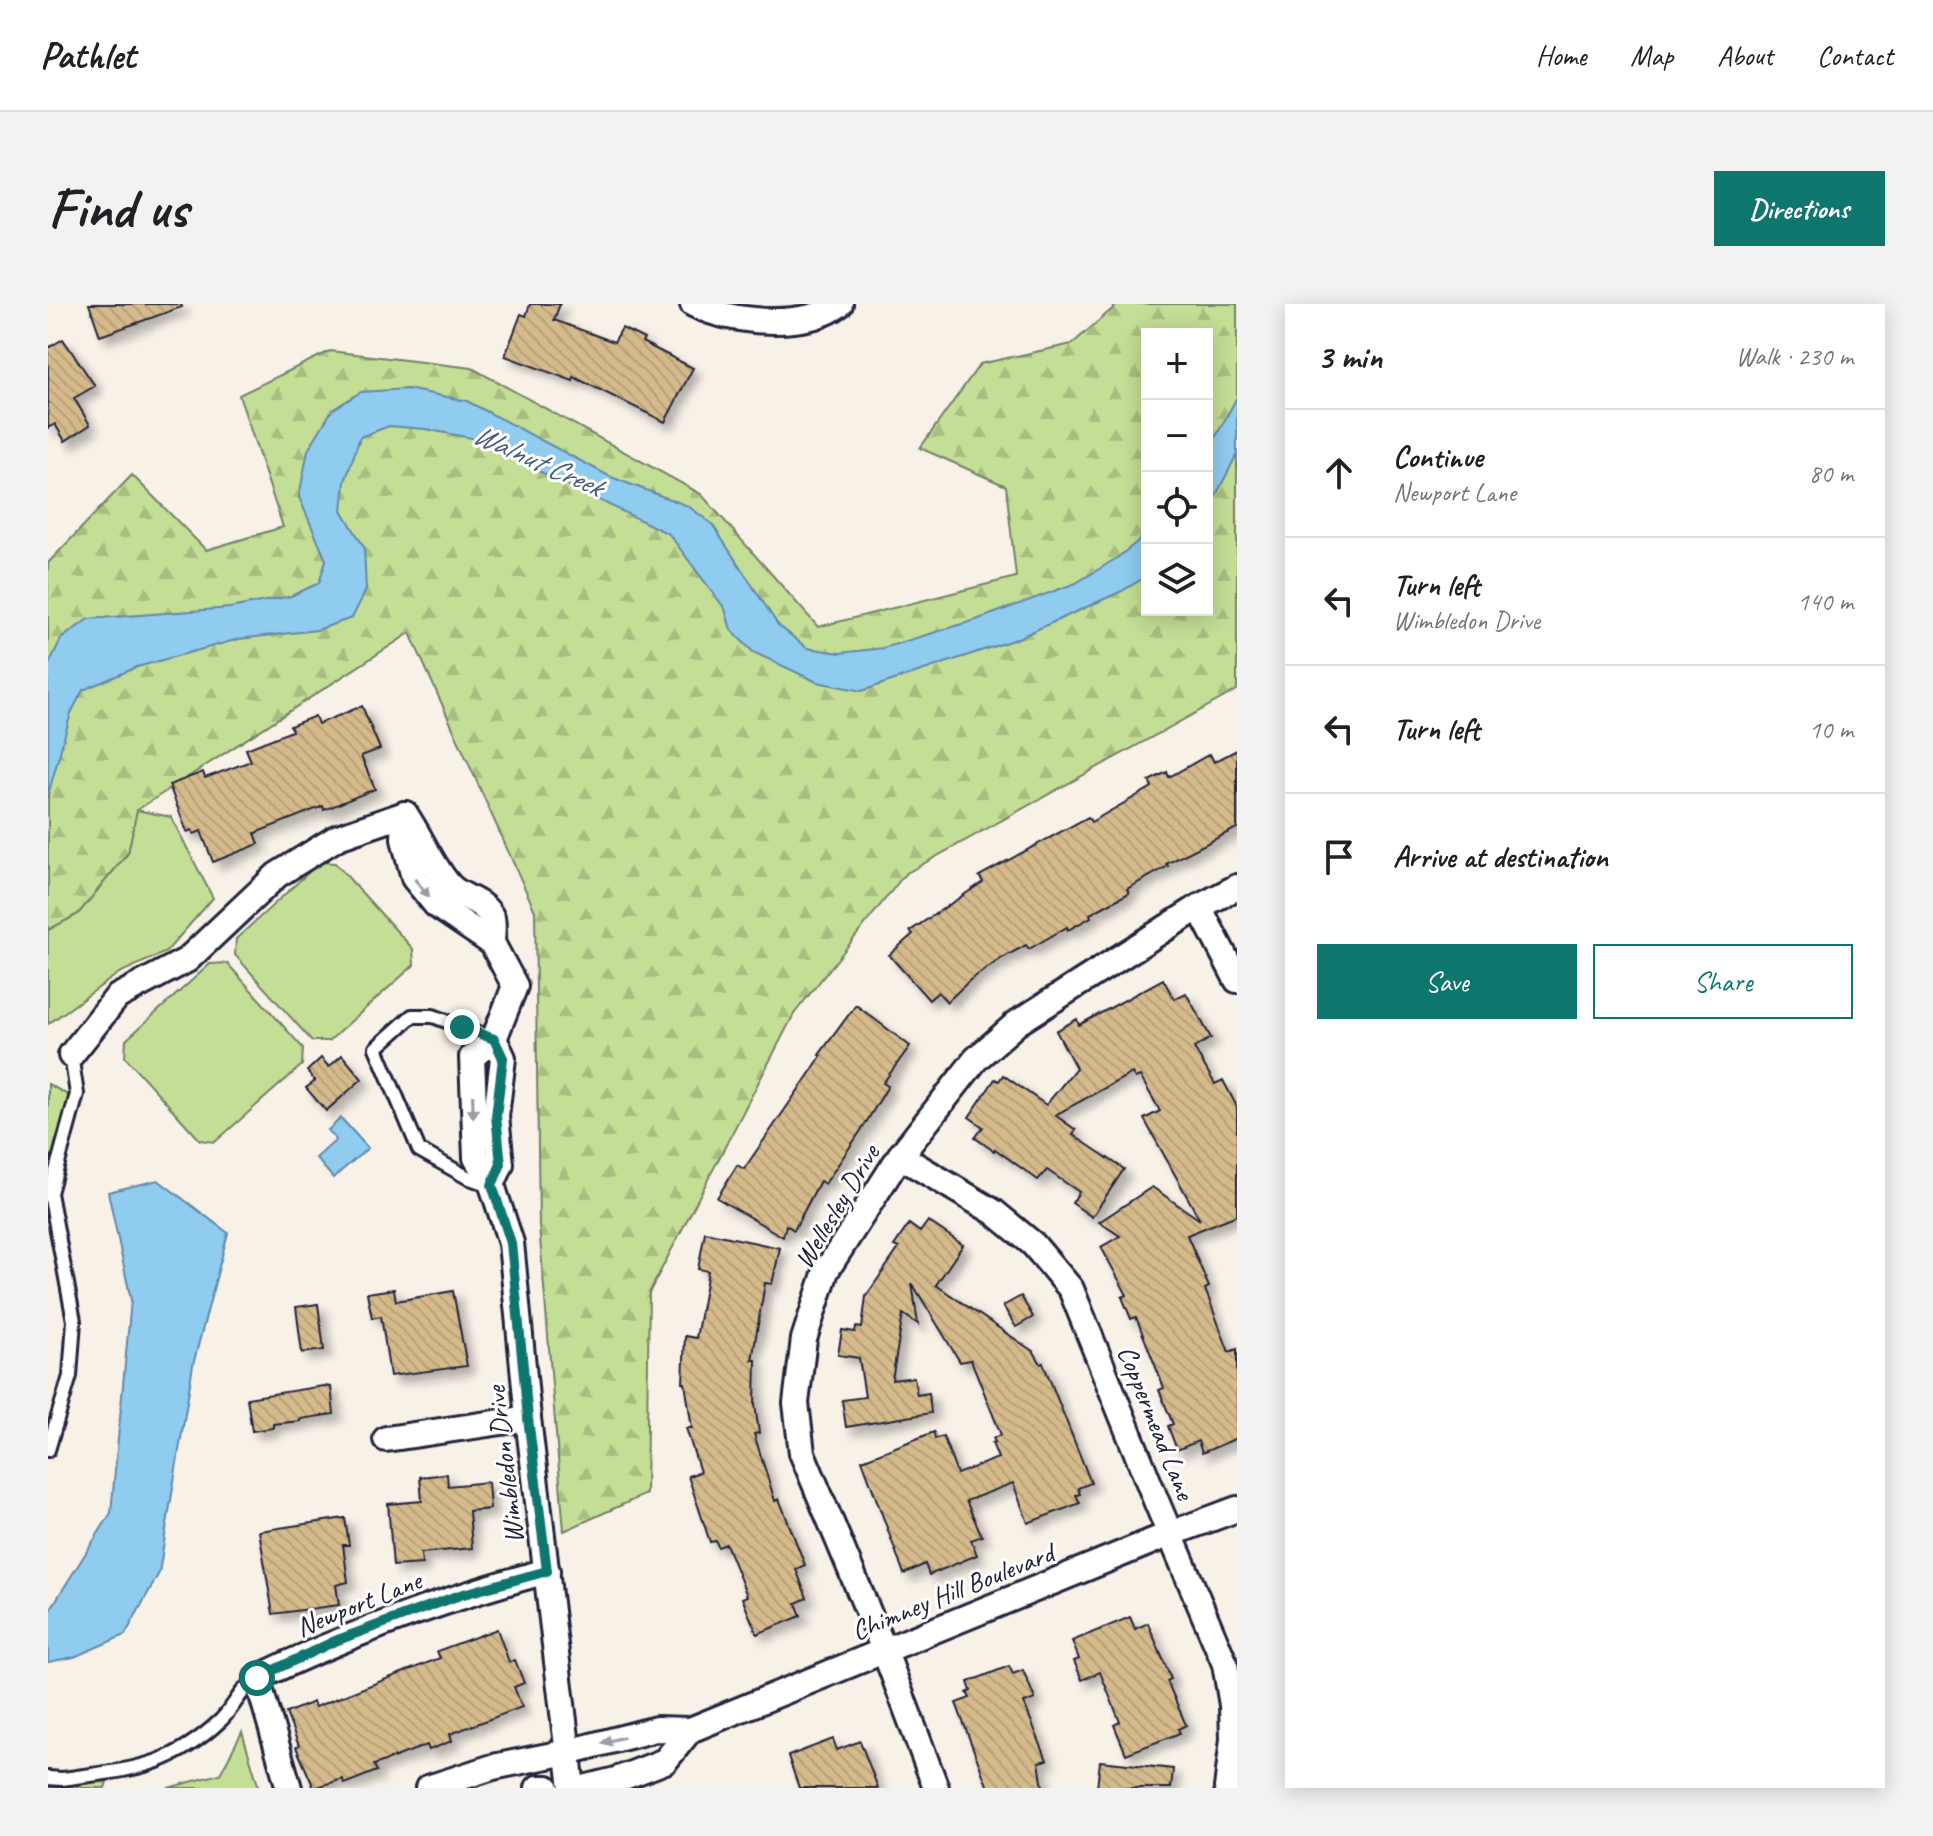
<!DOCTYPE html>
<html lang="en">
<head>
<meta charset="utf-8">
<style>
	body { margin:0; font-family:Caveat,sans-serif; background:#f2f2f2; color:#202124 }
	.controls { position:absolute; right:24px; top:24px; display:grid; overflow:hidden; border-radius:0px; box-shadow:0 4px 20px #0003 }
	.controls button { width:72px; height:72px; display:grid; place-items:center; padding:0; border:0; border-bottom:2px solid #e0e0e0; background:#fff; color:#202124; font:40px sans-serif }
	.stop { position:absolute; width:24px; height:24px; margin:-18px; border:6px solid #0f766e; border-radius:50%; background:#fff }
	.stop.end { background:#0f766e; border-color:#fff; box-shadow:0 2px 8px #0008 }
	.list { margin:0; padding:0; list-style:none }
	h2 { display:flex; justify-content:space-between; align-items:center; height:104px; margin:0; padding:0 32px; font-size:34px }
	h2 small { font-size:26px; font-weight:400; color:#757577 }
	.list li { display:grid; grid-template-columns:52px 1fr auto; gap:24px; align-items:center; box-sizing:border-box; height:128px; padding:0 32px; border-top:2px solid #e0e0e0 }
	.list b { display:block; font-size:30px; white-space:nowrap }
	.list p { margin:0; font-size:26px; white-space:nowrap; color:#757577 }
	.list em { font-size:26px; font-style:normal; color:#757577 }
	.actions { display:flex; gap:16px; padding:24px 32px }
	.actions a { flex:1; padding:18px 0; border:2px solid #0f766e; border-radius:0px; text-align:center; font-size:28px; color:#0f766e }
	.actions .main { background:#0f766e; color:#fff }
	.icon { flex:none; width:44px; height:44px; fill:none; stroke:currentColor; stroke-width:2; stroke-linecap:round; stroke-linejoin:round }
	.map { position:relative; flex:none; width:1189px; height:1484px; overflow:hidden; border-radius:0px }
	header { display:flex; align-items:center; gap:48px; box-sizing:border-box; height:112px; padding:0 40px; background:#fff; border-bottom:2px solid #e0e0e0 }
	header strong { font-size:38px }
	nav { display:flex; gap:44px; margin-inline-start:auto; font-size:28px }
	.intro { display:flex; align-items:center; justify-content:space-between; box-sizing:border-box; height:192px; padding:0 48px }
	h1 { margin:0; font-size:56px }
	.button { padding:20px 36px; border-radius:0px; background:#0f766e; color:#fff; font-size:28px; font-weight:700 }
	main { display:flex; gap:48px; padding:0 48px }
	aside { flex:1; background:#fff; border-radius:0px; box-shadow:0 4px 20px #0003 }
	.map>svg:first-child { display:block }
</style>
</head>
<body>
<header>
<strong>Pathlet</strong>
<nav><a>Home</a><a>Map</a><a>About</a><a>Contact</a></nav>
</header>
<div class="intro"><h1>Find us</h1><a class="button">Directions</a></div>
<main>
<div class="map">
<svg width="1189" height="1484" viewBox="0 0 1189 1484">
	<defs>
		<pattern id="forest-firs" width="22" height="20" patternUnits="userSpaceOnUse" patternTransform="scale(2)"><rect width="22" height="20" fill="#c4de95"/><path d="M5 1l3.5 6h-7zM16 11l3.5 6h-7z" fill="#a8be81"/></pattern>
		<pattern id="building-back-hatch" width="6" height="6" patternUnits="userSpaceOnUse" patternTransform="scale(2)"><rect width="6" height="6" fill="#d5bb8b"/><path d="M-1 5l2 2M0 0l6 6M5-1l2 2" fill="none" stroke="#b7a079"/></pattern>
		<filter id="shadow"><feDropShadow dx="7" dy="7" stdDeviation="4" flood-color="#0004"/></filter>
	</defs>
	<rect width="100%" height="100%" fill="#f7f1e8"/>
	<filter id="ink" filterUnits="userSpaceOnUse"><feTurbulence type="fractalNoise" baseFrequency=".0125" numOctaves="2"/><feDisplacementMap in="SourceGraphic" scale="16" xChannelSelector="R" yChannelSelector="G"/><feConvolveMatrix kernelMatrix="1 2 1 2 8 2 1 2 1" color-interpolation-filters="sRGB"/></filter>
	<g filter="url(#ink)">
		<g fill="#c4de95" stroke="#738068" stroke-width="2">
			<polygon points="88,506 123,513 165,594 118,648 71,669 0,720 0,626 30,610 80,549"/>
			<polygon points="272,558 287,559 365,645 366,661 281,737 264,737 187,651 188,635"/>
			<polygon points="179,659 255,744 254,761 167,838 152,836 77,753 78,736 162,660"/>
			<polygon points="0,780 22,792 0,869"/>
			<polygon points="194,1428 211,1484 120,1484 172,1470"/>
			<polygon points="59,1478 57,1484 0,1484 0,1480"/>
		</g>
		<path fill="url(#forest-firs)" stroke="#738068" stroke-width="2" fill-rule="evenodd" d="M1070 0H1189V386L857 570 746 710 601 989 598 1190 516 1227 491 922 487 607 362 329 89 506 80 549 30 610 0 626V259L84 171 158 246 235 223 191 91 282 47 424 64 653 190 770 323 968 273 958 182 872 144 932 60 1024 40ZM1099 30H1159V306H1099Z"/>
		<g fill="#8fccef" stroke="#6388a7" stroke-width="2">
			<polygon points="359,85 419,97 563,173 640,202 664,220 730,321 759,344 792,349 835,344 928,316 1028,279 1069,254 1099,230 1099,272 1074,287 968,335 814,387 769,378 705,348 683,326 677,305 621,230 423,134 377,125 341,122 312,133 297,178 294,206 316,243 318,286 304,314 269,326 191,335 89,363 35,386 23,409 0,491 0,362 13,335 40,315 182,304 243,292 271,279 278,256 251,193 260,146 284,106 313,88"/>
			<polygon points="1189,93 1189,150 1159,209 1159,149"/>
			<polygon points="293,814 320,844 285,874 268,854 288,836 280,826"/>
			<polygon points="110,876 180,929 145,1061 111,1269 77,1331 26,1353 0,1358 0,1309 63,1209 83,996 60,888"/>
		</g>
		<g fill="url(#building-back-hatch)" stroke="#22223b" stroke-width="2" filter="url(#shadow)">
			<polygon points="41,0 133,0 134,3 52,32"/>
			<polygon points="482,0 512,0 506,16 566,38 574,24 596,35 594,38 645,64 617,118 526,73 525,77 457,52 473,10 478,12"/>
			<polygon points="15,35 47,82 26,94 42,121 17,137 7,120 0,124 0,44"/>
			<polygon points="314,402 332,445 313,452 327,485 276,506 275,502 207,529 211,540 165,558 153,527 146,530 144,526 139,528 121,481 155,468 157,474 203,457 198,445 244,427 242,422 267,412 270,420"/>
			<polygon points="1189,446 1189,524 1118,560 1120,562 1079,585 1081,589 1042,610 1043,613 1020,626 1019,623 981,645 978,641 954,654 922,676 899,698 890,688 881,696 841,651 865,630 862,627 935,578 931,572 1040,513 1043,518 1104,483 1101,477 1119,468 1121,473 1162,450 1166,458"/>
			<polygon points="1115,675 1126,695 1138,689 1163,734 1146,744 1167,780 1175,776 1189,803 1189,911 1139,931 1161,983 1157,985 1181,1048 1189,1045 1189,1134 1154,1149 1150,1137 1129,1146 1120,1122 1125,1120 1111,1086 1116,1084 1088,1013 1083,1015 1074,993 1079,991 1053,943 1072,932 1051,918 1104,883 1152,916 1096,815 1112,807 1092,772 1087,774 1084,769 1007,811 1028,826 1025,831 1076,865 1044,913 1024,899 1031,888 999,866 990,876 947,845 946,847 927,834 935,823 921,813 947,775 951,777 955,771 998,801 1028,764 1008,727 1029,715 1031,721"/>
			<polygon points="808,701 862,742 835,779 840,782 816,822 777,880 772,877 746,926 738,921 735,933 669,894 689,861 696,865 764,766 773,752 771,751"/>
			<polygon points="294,751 314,775 278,807 258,784 267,777 259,767 273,754 281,763"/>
			<polygon points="880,917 915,941 888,981 986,1048 993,1060 995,1059 1043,1179 1030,1184 1032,1190 1028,1191 1032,1199 980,1219 965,1179 918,1197 934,1232 923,1236 929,1251 881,1271 877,1260 856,1270 814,1156 886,1128 887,1135 895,1132 909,1170 950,1154 944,1139 947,1138 945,1134 953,1131 923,1056 912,1058 864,979 870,1020 855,1010 844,1076 866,1073 869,1091 881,1089 883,1109 798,1123 794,1096 817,1093 811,1054 790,1051 794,1026 807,1028 808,1023 814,1024 818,992 851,944 846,942 861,920 872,928"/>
			<polygon points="657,928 732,944 724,980 717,979 704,1056 708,1056 707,1100 711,1129 706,1130 727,1197 731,1195 757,1261 748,1265 759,1294 748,1299 753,1312 709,1330 694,1294 699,1292 678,1240 670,1243 668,1237 662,1238 640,1172 652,1168 638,1124 644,1124 637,1079 635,1079 637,1032 648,1034 660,967 650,965"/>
			<polygon points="346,985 348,997 405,987 419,1062 342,1072 333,1012 324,1014 319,989"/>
			<polygon points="973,992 985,1013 968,1023 955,1002"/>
			<polygon points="270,1000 276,1046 254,1049 248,1003"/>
			<polygon points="275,1082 283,1083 286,1110 252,1115 252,1117 225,1120 225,1124 204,1127 199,1094"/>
			<polygon points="399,1170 400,1182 440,1178 442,1205 421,1207 424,1244 373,1249 374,1260 345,1262 340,1200 374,1197 372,1173"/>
			<polygon points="297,1214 301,1241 295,1241 300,1278 288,1281 291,1301 225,1310 211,1227"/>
			<polygon points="1082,1313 1087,1325 1100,1319 1123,1375 1119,1377 1138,1421 1130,1425 1132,1429 1078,1450 1066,1421 1072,1418 1052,1368 1034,1376 1026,1357 1031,1355 1024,1337"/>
			<polygon points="449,1325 461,1358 467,1356 476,1379 466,1383 474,1403 402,1430 404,1437 381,1446 379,1441 326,1461 329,1467 296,1480 295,1475 266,1484 248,1443 251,1442 238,1409 265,1398 267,1403 392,1354 389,1347"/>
			<polygon points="961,1362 965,1370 975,1366 987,1395 976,1399 999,1456 991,1458 995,1484 940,1484 908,1399 922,1394 919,1389 923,1387 920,1378"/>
			<polygon points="785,1435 789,1446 812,1437 830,1484 751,1484 740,1452"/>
			<polygon points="1052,1457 1125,1465 1123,1484 1049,1484"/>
		</g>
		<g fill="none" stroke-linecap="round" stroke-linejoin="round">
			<g stroke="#22223b" stroke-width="18">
				<g id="service">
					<polyline points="442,881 419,873 371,846 328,744 364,712 385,712 446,735"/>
					<polyline points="0,1146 22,1072 26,1017 2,889 29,790 23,751"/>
					<path d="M0 1474 14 1475C81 1465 120 1466 173 1416 187 1402 191 1387 209 1374"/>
				</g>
			</g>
			<g stroke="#22223b" stroke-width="30">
				<g id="minor">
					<path d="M645 0C681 19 758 26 792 0"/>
					<polyline points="357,510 356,535 366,574 388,601 444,639 467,682 446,735 424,753 428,854 444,881 463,939 480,1114 524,1484"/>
					<path d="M357 510C372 531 387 568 404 584 417 595 436 597 444 614 446 620 444 632 444 639"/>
					<polyline points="1151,603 1189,676"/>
					<polyline points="23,751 69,693 139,656 229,571 290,533 357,510"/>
					<polyline points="852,852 946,908 985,940 1023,985 1109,1199 1177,1360 1184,1401 1185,1435 1179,1484"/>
					<polyline points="444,881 453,860 448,812 455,754 446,735"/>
					<polyline points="338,1135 480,1114"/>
					<path d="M241 1484 209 1374C305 1328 396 1295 499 1267"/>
					<polyline points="380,1484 445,1463 520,1448 608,1425 642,1426 1122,1230 1189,1205"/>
					<polyline points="490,1484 499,1484"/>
					<polyline points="536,1484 568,1476 617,1457 642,1426"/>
					<polyline points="888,1484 837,1348 754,1149 748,1099 756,1035 778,967 852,852 928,755 969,719 1151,603 1189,583"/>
				</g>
			</g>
			<use href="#service" stroke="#fff" stroke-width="12"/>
			<use href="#minor" stroke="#fff" stroke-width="24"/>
		</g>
		<defs><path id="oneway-solid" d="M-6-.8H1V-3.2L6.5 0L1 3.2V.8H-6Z" transform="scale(2)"/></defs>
		<g fill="#9c9ca7">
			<use href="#oneway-solid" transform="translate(374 584) rotate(51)"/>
			<use href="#oneway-solid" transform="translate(425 803) rotate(88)"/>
			<use href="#oneway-solid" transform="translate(565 1436) rotate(165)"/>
		</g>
	</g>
	<g fill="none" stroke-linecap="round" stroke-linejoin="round" filter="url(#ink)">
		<polyline stroke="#0f766e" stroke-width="10" points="209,1374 287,1337 412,1291 499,1267 480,1114 463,939 444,881 453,860 448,812 455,754 446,735 414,723"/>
	</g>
	<g text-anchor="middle" stroke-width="6" stroke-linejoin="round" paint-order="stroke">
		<g font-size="28" fill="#22223b" stroke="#fff">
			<text transform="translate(788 902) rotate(-59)" y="10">Wellesley Drive</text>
			<text transform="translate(1109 1118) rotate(68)" y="10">Coppermead Lane</text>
			<text transform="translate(456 1161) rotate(-97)" y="10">Wimbledon Drive</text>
			<text transform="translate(904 1287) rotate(-22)" y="10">Chimney Hill Boulevard</text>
			<text transform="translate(310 1299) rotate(-22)" y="10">Newport Lane</text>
		</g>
		<g font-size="30" font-style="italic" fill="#485e7a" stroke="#fff">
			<text transform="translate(490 156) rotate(24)" y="10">Walnut Creek</text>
		</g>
	</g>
</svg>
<div class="controls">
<button>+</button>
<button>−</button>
<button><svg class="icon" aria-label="locate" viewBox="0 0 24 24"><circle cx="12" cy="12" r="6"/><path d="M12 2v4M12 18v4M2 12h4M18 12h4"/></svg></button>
<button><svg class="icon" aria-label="layers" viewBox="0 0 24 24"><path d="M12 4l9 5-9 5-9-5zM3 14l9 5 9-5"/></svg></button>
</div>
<div class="stop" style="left:209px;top:1374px"></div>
<div class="stop end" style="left:414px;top:723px"></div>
</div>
<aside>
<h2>3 min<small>Walk · 230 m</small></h2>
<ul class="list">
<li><svg class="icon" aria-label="ahead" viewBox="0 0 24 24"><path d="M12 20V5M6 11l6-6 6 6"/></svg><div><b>Continue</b><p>Newport Lane</p></div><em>80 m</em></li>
<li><svg class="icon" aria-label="left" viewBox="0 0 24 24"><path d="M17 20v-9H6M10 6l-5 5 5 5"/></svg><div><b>Turn left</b><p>Wimbledon Drive</p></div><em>140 m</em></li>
<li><svg class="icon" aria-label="left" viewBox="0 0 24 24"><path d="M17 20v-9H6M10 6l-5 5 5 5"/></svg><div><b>Turn left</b></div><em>10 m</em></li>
<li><svg class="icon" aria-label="arrive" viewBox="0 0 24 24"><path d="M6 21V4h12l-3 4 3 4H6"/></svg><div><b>Arrive at destination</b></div></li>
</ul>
<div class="actions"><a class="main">Save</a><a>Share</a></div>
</aside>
</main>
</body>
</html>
